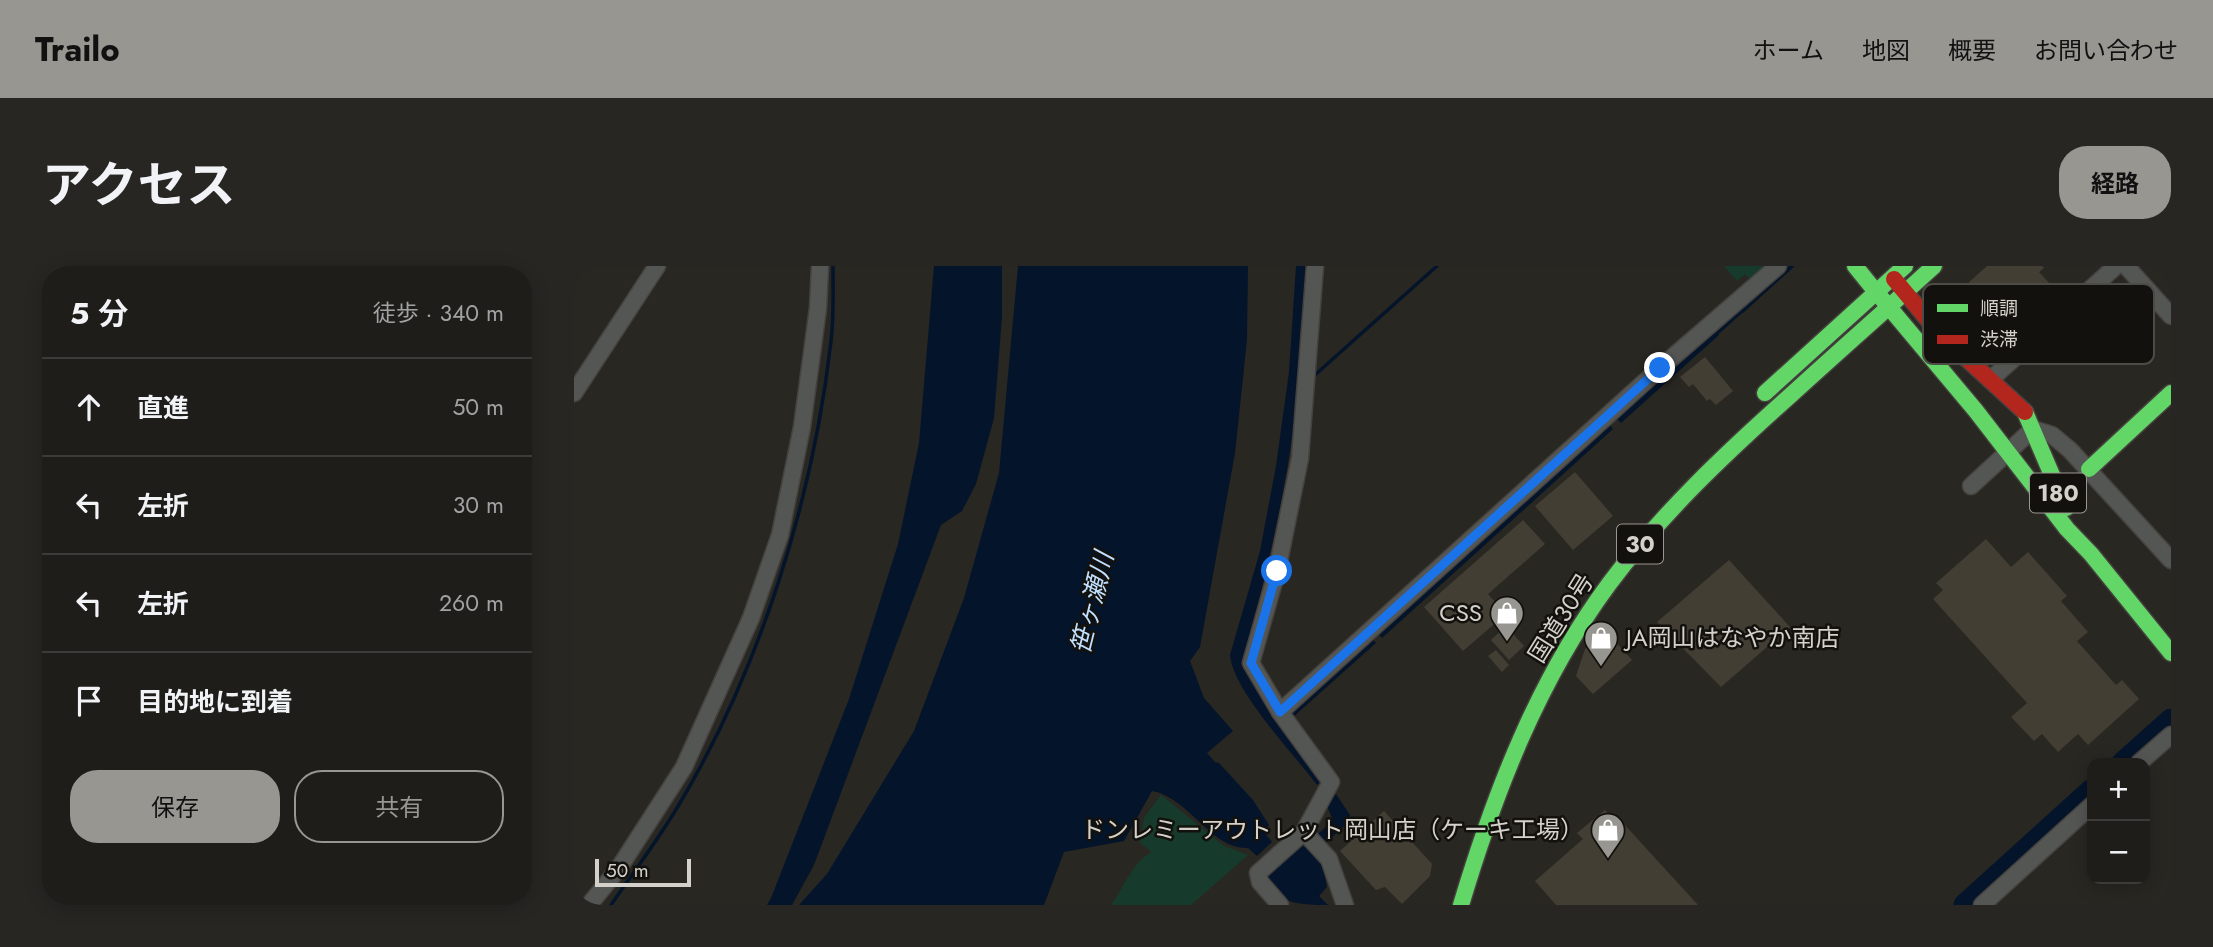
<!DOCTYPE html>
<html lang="ja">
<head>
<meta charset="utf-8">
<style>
	body { margin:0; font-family:Jost,"Noto Sans JP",sans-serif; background:#272623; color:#f1f3f6 }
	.controls { position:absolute; right:21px; bottom:21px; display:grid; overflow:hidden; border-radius:14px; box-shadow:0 4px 18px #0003 }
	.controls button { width:63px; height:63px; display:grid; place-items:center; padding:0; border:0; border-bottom:2px solid #3c3b39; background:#1f1d1a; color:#f1f3f6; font:35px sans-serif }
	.scale { position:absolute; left:21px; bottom:18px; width:96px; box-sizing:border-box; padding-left:7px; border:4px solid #d4d1cb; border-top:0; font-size:19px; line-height:24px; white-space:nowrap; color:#d4d1cb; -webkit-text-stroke:5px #13110d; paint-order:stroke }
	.stop { position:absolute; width:21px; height:21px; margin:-16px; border:5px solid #1a73e8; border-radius:50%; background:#fff }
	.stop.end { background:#1a73e8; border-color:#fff; box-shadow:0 2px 7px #0008 }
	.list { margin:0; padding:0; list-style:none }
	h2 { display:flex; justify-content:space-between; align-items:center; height:91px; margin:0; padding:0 28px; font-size:30px }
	h2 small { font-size:23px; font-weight:400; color:#a1a2a2 }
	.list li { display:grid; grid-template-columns:46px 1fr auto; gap:21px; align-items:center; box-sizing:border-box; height:98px; padding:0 28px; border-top:2px solid #3c3b39 }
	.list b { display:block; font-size:26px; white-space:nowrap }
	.list em { font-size:23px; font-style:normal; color:#a1a2a2 }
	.actions { display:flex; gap:14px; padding:21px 28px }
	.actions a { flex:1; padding:16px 0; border:2px solid #989690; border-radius:28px; text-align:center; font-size:24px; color:#989690 }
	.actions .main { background:#989690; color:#111 }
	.icon { flex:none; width:38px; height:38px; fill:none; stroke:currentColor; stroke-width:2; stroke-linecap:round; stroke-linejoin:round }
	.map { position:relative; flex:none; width:1597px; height:639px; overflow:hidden; border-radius:28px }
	header { display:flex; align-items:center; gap:42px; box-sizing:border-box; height:98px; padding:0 35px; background:#989690; color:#111 }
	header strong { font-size:33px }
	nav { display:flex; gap:38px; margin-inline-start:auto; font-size:24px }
	.intro { display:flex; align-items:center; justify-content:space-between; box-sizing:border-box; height:168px; padding:0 42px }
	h1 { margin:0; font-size:49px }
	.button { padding:18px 32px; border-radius:28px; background:#989690; color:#111; font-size:24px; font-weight:700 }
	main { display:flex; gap:42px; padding:0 42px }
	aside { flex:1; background:#1f1d1a; border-radius:28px; box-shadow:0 4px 18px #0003 }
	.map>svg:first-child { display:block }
</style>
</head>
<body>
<header>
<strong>Trailo</strong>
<nav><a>ホーム</a><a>地図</a><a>概要</a><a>お問い合わせ</a></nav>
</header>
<div class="intro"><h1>アクセス</h1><a class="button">経路</a></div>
<main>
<aside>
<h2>5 分<small>徒歩 · 340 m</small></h2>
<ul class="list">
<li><svg class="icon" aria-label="ahead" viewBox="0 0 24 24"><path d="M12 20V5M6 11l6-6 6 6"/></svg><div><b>直進</b></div><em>50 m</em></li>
<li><svg class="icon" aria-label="left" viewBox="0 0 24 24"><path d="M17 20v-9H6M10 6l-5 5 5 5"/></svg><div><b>左折</b></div><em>30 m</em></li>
<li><svg class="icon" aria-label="left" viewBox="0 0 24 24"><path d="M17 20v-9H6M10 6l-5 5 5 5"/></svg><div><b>左折</b></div><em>260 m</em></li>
<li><svg class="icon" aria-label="arrive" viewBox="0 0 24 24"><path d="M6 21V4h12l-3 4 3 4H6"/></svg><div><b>目的地に到着</b></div></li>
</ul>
<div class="actions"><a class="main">保存</a><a>共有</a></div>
</aside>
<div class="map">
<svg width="1597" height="639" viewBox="0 0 1597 639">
	<rect width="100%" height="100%" fill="#292722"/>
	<g fill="#163b2c">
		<polygon points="1150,0 1196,0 1178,16 1171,8 1163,15"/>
		<path d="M587 529 650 580 674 589 617 639H537C550 622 558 596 578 586L566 577 570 552Z"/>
	</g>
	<g fill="#04142a">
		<polygon points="360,0 428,0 428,51 420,152 402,218 388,245 367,259 240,599 218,639 193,639 197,632 275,433 324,278 345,177"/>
		<path d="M444 0H674L673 74 661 187 626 381 616 395 630 432 659 465 633 487 641 496 645 497 679 534 695 559 690 566 698 576 683 590 674 582C637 584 615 531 578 525L550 575 490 586 470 639H225L253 608 340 465 390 332 425 207Z"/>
		<path d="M722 0H734C729 66 725 132 714 198 703 265 686 331 669 397L750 514 743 519C720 488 659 425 656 389L686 285 702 200 715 106Z"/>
		<polygon points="1213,0 1221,0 1169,47 1165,43"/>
		<polygon points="1142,65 1145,69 1047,157 1043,153"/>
		<polygon points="1036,159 1039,163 808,372 804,368"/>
		<polygon points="798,372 802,377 717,453 715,450"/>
		<polygon points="762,528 776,549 769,561 751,578 743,569 759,554 752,538"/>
		<path d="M717 579 732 580 749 600 753 621 745 630 754 639C724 639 695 638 692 602Z"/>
	</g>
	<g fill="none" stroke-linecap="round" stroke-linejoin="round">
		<g stroke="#04142a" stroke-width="3.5">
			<polyline points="1141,69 1169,44"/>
			<polyline points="742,108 863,0"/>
			<path d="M37 639C59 607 83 575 103 542 186 404 239 234 257 75 260 50 259 25 259 0"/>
		</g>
		<g stroke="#04142a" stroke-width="23">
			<polyline points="1549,497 1597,454"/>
			<polyline points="1391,639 1518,524"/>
		</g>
	</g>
	<g fill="#423e34">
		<polygon points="1413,0 1468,0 1470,2 1465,6 1476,18 1455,37 1440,20 1434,25 1442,34 1427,48 1418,38 1409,46 1394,29 1395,16"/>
		<polygon points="1131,91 1159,125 1142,139 1136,133 1133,135 1119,118 1115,121 1106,111"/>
		<polygon points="1001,206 1039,250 999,284 961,240"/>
		<polygon points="949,254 971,278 914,328 932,348 889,385 850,341"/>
		<polygon points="1412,273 1437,301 1454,286 1493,330 1487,335 1514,366 1503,375 1542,419 1548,414 1565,433 1514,479 1504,468 1484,486 1468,468 1460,475 1437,451 1453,437 1359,333 1369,324 1362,317"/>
		<polygon points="1155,294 1216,361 1147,421 1083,356"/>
		<polygon points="932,360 950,380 935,394 917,374"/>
		<polygon points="1038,372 1058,394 1019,428 1002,410 1011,383 1022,373"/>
		<polygon points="922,384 935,399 928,406 914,390"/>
		<polygon points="1031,544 1045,561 1049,557 1124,639 982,639 961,615 1009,573 1003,567"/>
		<polygon points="810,545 858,598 856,610 828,638 811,621 802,624 766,585"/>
	</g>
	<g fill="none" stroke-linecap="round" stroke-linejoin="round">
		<g stroke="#44413e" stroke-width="19">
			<g id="street">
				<polyline points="1552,0 1597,50"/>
				<polyline points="1416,114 1542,0"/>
				<polyline points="0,127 83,0"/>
				<polyline points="1397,220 1459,163 1478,169 1496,184 1597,294"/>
				<polyline points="706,446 677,397 703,305 726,192 741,0"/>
				<polyline points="1565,497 1597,469"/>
				<polyline points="730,566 755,593 771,639"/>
				<polyline points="15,639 45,602 110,501 177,352 206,269 228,161 244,42 246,0"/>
				<polyline points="706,639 686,616 684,607 730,566 757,516 706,446 1086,102 1204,0"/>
				<polyline points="1408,639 1518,539"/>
			</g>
		</g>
		<g stroke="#44413e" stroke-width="19">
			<g id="fast">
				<polyline points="1281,0 1302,26"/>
				<polyline points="1304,28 1402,145 1493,263 1517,288 1597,387"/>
				<polyline points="1191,127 1331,0"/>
				<polyline points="1451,146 1492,242"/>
				<polyline points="1515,203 1597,127"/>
				<path d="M887 639C921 526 964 414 1035 318 1088 247 1152 187 1218 128 1265 85 1313 43 1360 0"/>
			</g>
		</g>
		<g stroke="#44413e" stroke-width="19">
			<polyline id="jam" points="1320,13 1366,68 1451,146"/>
		</g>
		<use href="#street" stroke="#545654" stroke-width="16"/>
		<use href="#fast" stroke="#63d668" stroke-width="16"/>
		<use href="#jam" stroke="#b3261e" stroke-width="16"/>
	</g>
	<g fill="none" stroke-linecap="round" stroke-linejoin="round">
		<polyline stroke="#1a73e8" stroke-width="9" points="703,305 677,397 706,446 1086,102"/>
	</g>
	<defs>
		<g id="shop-pin" transform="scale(1.75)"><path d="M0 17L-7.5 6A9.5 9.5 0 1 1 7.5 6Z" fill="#989690" stroke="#13110d"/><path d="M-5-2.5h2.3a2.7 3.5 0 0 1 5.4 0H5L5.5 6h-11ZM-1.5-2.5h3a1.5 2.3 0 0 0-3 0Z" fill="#fff"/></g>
	</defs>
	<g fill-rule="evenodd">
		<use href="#shop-pin" x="933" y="347"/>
		<use href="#shop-pin" x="1027" y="372"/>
		<use href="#shop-pin" x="1034" y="564"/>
	</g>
	<g text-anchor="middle" stroke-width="5" stroke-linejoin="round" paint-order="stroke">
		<g fill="#13110d" stroke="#9a9792" stroke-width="2">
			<rect x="1456" y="207.5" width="56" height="39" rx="5"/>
			<rect x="1043" y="258.5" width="46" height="39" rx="5"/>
		</g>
		<g font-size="23" font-weight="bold" fill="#d4d1cb">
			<text x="1484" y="235">180</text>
			<text x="1066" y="286">30</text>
		</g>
		<g font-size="24" fill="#d4d1cb" stroke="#13110d" text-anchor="end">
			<text x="908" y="355">CSS</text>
			<text x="1052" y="380" text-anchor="start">JA岡山はなやか南店</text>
			<text x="1010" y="572">ドンレミーアウトレット岡山店（ケーキ工場）</text>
		</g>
		<g font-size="24" fill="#d4d1cb" stroke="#13110d">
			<text transform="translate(987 352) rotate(-58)" y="8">国道30号</text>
		</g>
		<g font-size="26" font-style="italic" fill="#c0dfff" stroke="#13110d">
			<text transform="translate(518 337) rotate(-76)" y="9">笹ヶ瀬川</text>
		</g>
	</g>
	<rect x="1349" y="18" width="231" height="80" rx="10" fill="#13110d" stroke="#4d4b46" stroke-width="2"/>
	<rect x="1363" y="38" width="31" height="8" fill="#63d668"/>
	<rect x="1363" y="69" width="31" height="9" fill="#b3261e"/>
	<g font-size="19" fill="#d4d1cb">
		<text x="1406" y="49">順調</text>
		<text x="1406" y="80">渋滞</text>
	</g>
</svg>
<div class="controls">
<button>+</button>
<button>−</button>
</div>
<div class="scale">50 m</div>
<div class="stop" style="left:703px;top:305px"></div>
<div class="stop end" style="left:1086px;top:102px"></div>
</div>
</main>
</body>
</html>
